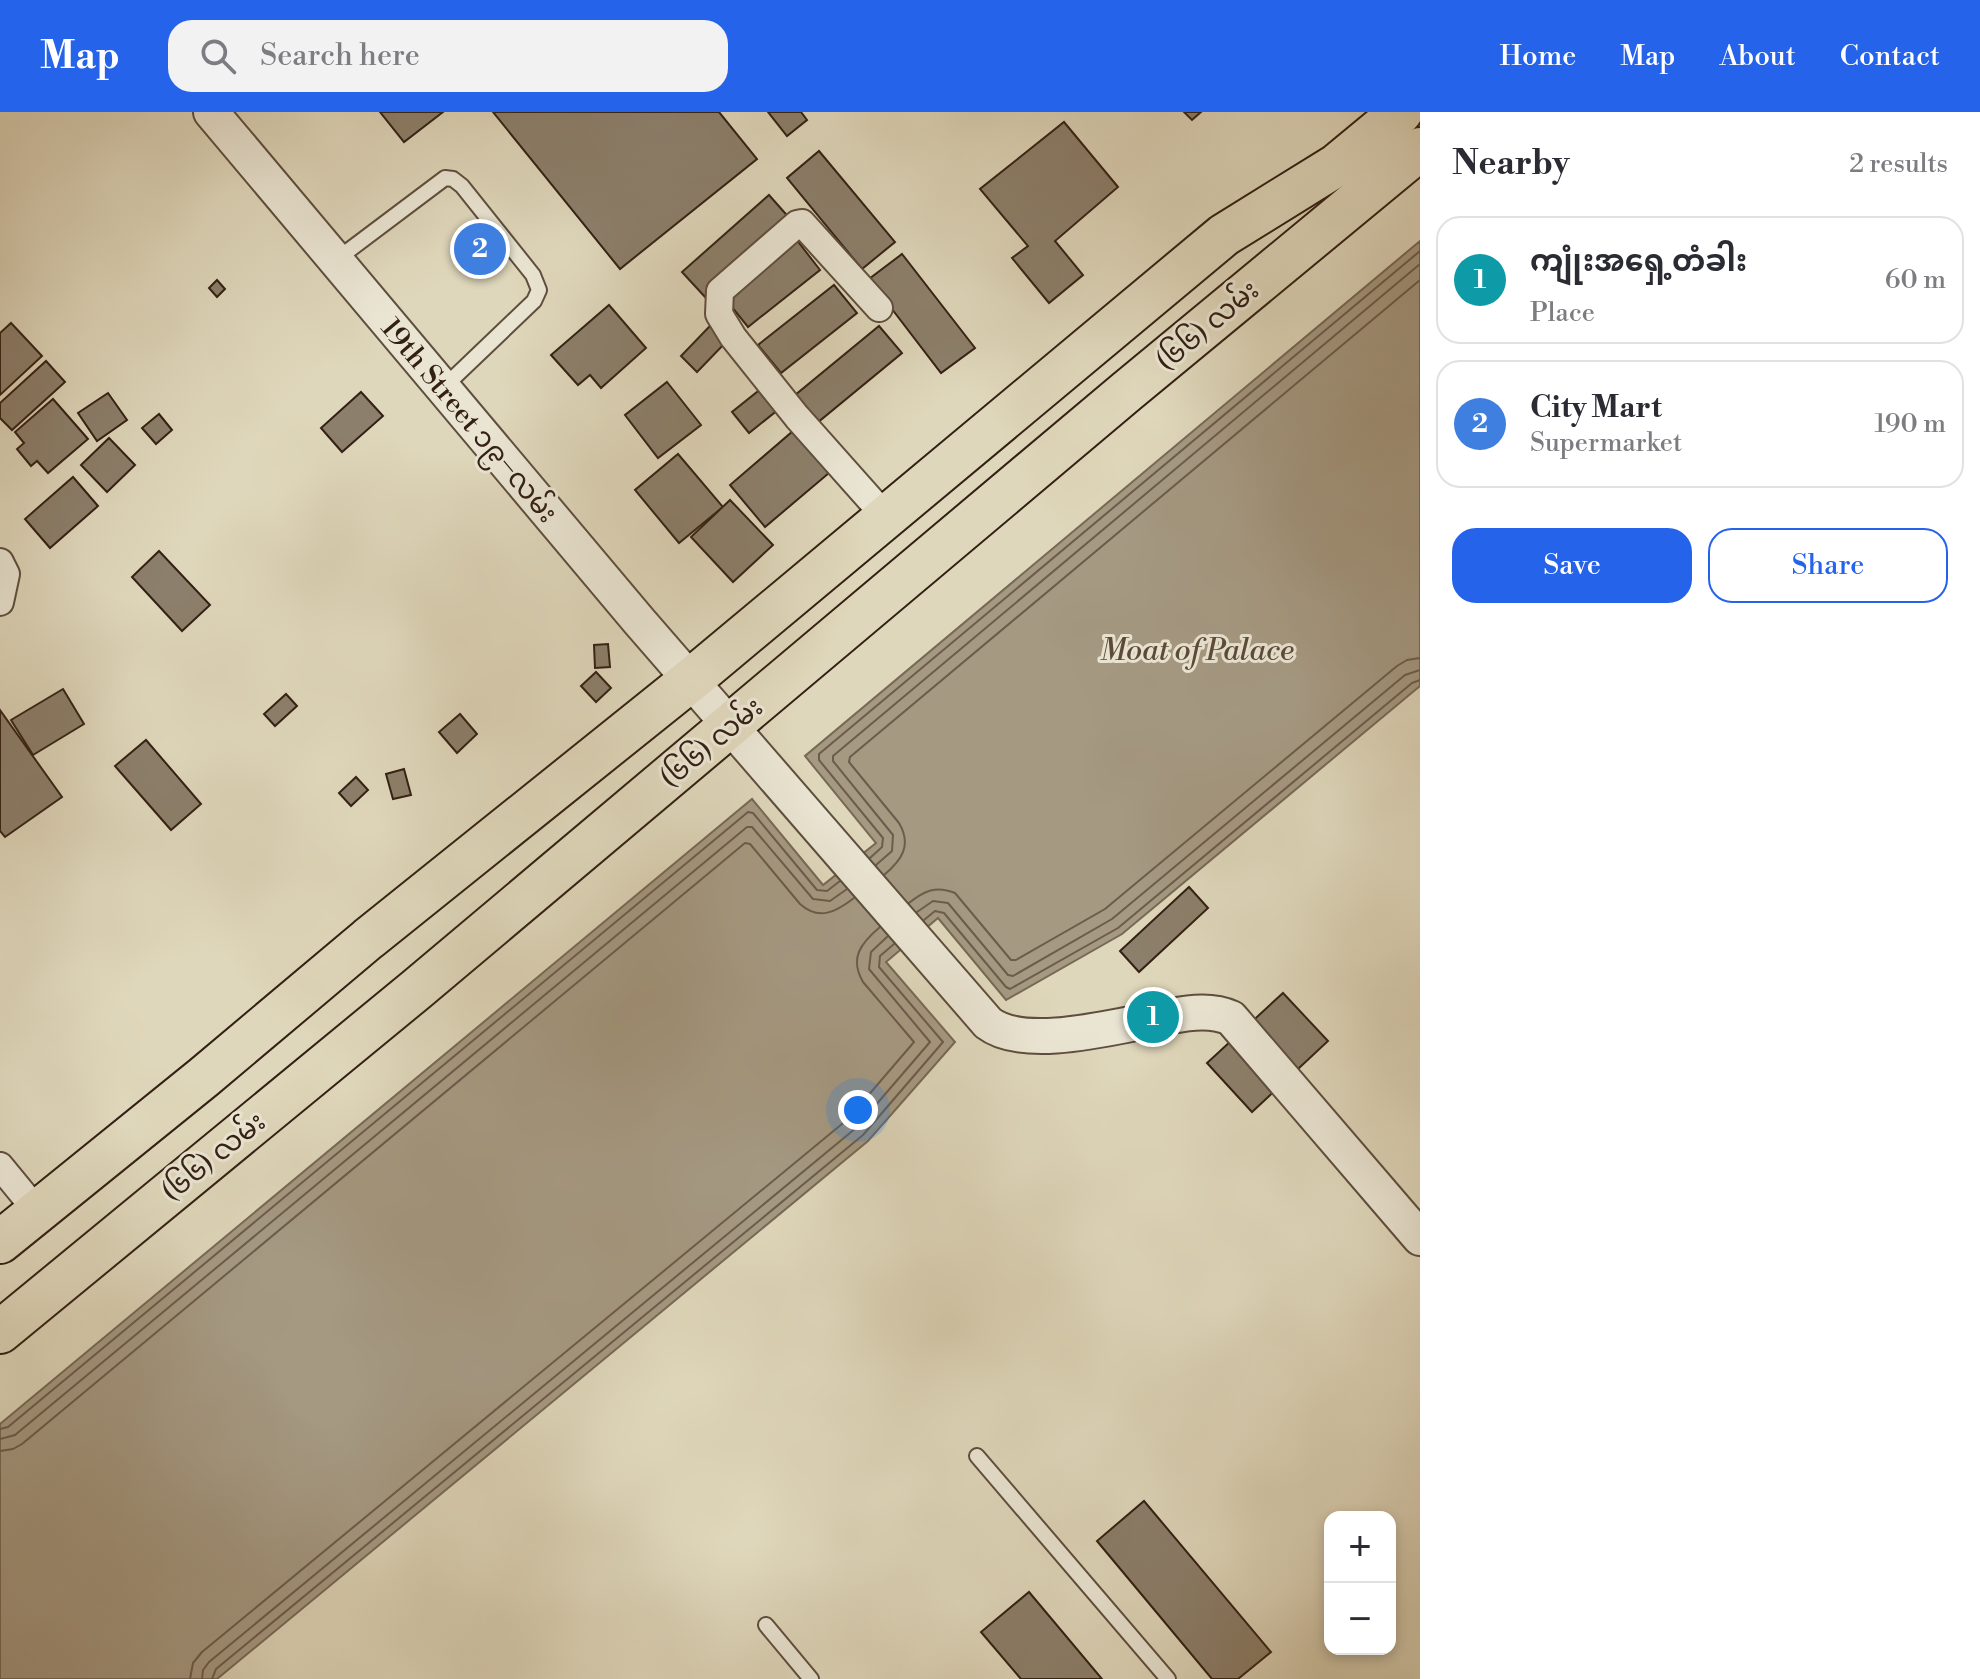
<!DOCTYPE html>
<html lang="en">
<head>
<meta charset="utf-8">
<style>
	body { margin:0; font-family:"Libre Bodoni","Noto Sans Myanmar",serif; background:#f2f2f3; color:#2b2b33 }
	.controls { position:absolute; right:24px; bottom:24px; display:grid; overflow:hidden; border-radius:16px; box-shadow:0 4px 12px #0003 }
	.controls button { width:72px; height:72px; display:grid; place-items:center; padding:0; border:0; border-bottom:2px solid #e1e1e2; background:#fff; color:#2b2b33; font:40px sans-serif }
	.you { position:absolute; left:858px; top:998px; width:28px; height:28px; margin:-20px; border:6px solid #fff; border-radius:50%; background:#1a73e8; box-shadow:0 0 0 12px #1a73e833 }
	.badge { display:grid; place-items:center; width:52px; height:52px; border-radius:50%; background:#2563eb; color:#fff; font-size:26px; font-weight:700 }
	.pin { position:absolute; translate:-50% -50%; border:4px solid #fff; box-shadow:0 2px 8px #0006 }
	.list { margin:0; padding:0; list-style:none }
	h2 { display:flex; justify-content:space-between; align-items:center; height:104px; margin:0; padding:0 32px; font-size:34px }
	h2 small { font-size:26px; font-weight:400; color:#7c7c81 }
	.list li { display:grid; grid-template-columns:52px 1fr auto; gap:24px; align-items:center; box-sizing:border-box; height:128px; margin:0 16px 16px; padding:0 16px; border:2px solid #e1e1e2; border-radius:24px }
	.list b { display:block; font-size:30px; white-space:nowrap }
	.list p { margin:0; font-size:26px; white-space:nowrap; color:#7c7c81 }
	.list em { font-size:26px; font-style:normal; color:#7c7c81 }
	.actions { display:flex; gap:16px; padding:24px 32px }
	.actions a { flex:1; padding:18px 0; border:2px solid #2563eb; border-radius:24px; text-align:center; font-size:28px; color:#2563eb }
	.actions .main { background:#2563eb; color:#fff }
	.icon { flex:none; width:44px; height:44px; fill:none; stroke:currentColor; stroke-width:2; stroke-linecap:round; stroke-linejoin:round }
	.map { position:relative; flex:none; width:1420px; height:1567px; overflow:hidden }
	header { display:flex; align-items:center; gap:48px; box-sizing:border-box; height:112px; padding:0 40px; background:#2563eb; color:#fff }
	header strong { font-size:38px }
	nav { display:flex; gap:44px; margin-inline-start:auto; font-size:28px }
	.search { width:560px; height:72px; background:#f2f2f3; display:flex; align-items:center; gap:20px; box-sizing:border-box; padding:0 28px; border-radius:24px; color:#7c7c81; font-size:30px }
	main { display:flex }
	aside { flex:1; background:#fff }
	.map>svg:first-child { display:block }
</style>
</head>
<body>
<header>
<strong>Map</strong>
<div class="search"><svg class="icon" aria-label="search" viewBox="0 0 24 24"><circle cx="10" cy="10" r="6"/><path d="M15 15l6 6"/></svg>Search here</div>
<nav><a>Home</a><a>Map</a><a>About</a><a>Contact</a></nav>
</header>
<main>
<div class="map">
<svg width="1420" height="1567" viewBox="0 0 1420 1567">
	<rect width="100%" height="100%" fill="#dfd7bb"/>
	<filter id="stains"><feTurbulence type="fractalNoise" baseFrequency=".0025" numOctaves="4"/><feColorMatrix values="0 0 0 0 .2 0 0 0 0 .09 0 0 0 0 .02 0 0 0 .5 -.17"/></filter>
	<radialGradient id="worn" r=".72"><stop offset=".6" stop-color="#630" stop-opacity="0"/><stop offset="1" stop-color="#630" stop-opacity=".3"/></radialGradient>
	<polygon fill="#a59982" stroke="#776956" stroke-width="2" points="1420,129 1420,574 1122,822 1006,888 938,806 886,850 955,930 868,1029 217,1567 0,1567 0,1312 752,687 823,773 876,731 805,644"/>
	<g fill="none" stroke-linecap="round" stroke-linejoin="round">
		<g stroke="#6c5c4b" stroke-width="2">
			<polyline points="870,746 882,735 883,726 819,648 819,642 1420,139"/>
			<polyline points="876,753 892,739 893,723 833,649 833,644 1420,152"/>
			<path d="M884 763C902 748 912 733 899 711L849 650 850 645 1420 168"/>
			<path d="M909 791C924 779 936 773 955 781L1011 848H1016L1105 797 1397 554 1407 548 1420 546"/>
			<polyline points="917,800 933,789 948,791 1008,863 1013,864 1112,807 1405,563 1420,558"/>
			<polyline points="924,808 935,799 944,801 1006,875 1010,877 1118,816 1412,571 1420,568"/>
			<polyline points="0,1317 8,1315 748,700 753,701 817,778 827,779 840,769"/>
			<polyline points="0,1327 15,1323 747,715 752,715 813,787 830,789 847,777"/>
			<path d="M0 1339 13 1337 22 1332 745 731 750 732 800 792C819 809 836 800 854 786"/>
			<path d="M190 1567 193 1551 202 1540 848 1007 914 930 863 870C849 846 861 831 880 815"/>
			<polyline points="202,1567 203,1558 209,1550 856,1016 930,930 869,857 871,840 888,824"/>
			<polyline points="212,1567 216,1557 863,1023 943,930 879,855 880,844 894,832"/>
		</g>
	</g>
	<g fill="#8c7f6b" stroke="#332014" stroke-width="2">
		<polygon points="380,0 443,0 404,30"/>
		<polygon points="493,0 719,0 757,47 620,157"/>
		<polygon points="768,0 801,0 807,8 787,24"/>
		<polygon points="1184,0 1201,0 1192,8"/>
		<polygon points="1064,10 1118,75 1055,129 1083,163 1049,191 1012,146 1028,134 980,77"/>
		<polygon points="819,39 895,130 862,157 787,66"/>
		<polygon points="769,83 792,109 706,186 682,160"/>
		<polygon points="796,127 820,158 748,215 723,184"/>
		<polygon points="902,142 975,236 941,261 869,167"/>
		<polygon points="217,168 225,177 217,185 209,176"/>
		<polygon points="834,173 857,201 781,261 758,233"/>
		<polygon points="609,193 646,236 601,276 590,263 578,273 551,243"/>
		<polygon points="11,211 42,244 0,283 0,221"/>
		<polygon points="710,214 727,229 697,260 681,244"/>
		<polygon points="879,214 902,241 817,311 794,284"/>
		<polygon points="46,249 65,270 12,318 0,306 0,291"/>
		<polygon points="667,270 701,313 658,346 625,303"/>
		<polygon points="762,276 779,297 749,321 732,300"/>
		<polygon points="361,280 383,304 342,340 321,316"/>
		<polygon points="108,281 127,308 97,329 78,301"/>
		<polygon points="53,287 88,327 48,361 37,349 31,354 17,337 24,331 15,320"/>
		<polygon points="159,302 172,318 156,332 142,316"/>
		<polygon points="793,319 829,361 765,415 730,373"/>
		<polygon points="109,326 135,353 107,380 81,353"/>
		<polygon points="678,342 723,395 679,431 635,378"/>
		<polygon points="73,365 98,394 50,436 25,407"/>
		<polygon points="730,388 773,433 733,470 691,425"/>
		<polygon points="159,439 210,493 182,519 132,465"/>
		<polygon points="608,532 610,555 595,556 594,533"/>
		<polygon points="596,560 611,576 596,590 581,574"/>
		<polygon points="63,577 84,612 33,643 11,608"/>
		<polygon points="286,582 297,594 275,614 264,602"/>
		<polygon points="0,598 62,685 5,725 0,719"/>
		<polygon points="460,602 477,622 457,641 439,620"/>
		<polygon points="146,628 201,692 171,718 115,654"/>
		<polygon points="404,657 411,683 393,687 386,662"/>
		<polygon points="356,665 368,678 351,694 339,681"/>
		<polygon points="1189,775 1208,796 1139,860 1120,839"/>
		<polygon points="1283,881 1328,929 1252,1000 1207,951"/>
		<polygon points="1144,1389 1271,1540 1238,1567 1212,1567 1097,1429"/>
		<polygon points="1029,1480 1102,1567 1021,1567 981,1520"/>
	</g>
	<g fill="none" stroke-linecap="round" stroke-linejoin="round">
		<g stroke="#5e4e3e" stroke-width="18">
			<g id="service">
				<polyline points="336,148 445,66 453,67 462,74 533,163 539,178 534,189 443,276"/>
				<polyline points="977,1344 1168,1567"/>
				<polyline points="766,1513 811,1567"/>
			</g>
		</g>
		<g stroke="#5e4e3e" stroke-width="30">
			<g id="minor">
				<polyline points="879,196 802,111 797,112 720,179 719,202 733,225 797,305 885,404"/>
				<polyline points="0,450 6,462 0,490"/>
				<polyline points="0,1054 37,1099"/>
			</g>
		</g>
		<g stroke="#5e4e3e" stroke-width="38">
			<path id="tertiary" d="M211 0 639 509 988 911C1023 938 1109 916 1151 908 1176 903 1207 895 1231 906L1420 1126"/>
		</g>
		<g stroke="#332014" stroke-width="46">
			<g id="primary">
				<polyline points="0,1130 204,965 368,827 692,567 1224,123 1337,53 1401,0"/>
				<polyline points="0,1220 417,877 1126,280 1420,37"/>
			</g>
		</g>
		<use href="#service" stroke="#eae5d3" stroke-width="14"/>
		<use href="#minor" stroke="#eae5d3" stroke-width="26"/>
		<use href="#tertiary" stroke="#eae5d3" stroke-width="34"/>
		<use href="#primary" stroke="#dfd7bb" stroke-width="42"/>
	</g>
	<g text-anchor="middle" stroke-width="6" stroke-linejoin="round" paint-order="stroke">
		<g font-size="28" fill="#332014" stroke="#eae5d3">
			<text transform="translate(1207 213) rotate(-40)" y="10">(၆၆) လမ်း</text>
			<text transform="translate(470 308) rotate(50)" y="10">19th Street ၁၉−လမ်း</text>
			<text transform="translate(711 630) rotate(-40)" y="10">(၆၆) လမ်း</text>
			<text transform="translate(213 1044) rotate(-39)" y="10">(၆၆) လမ်း</text>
		</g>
		<g font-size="30" font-style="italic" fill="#5b4a3a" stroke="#eae5d3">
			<text x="1197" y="548">Moat of Palace</text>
		</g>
	</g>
	<rect width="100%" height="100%" filter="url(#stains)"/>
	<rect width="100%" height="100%" fill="url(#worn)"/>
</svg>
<div class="controls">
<button>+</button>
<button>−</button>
</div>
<div class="you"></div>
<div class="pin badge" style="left:1153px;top:905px;background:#0f9aa8">1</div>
<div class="pin badge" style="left:480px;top:137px;background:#3f7fe0">2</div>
</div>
<aside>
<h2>Nearby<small>2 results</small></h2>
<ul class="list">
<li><span class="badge" style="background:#0f9aa8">1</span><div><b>ကျုံးအရှေ့တံခါး</b><p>Place</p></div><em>60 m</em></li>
<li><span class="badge" style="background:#3f7fe0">2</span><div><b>City Mart</b><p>Supermarket</p></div><em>190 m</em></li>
</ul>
<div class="actions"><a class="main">Save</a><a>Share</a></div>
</aside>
</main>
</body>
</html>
